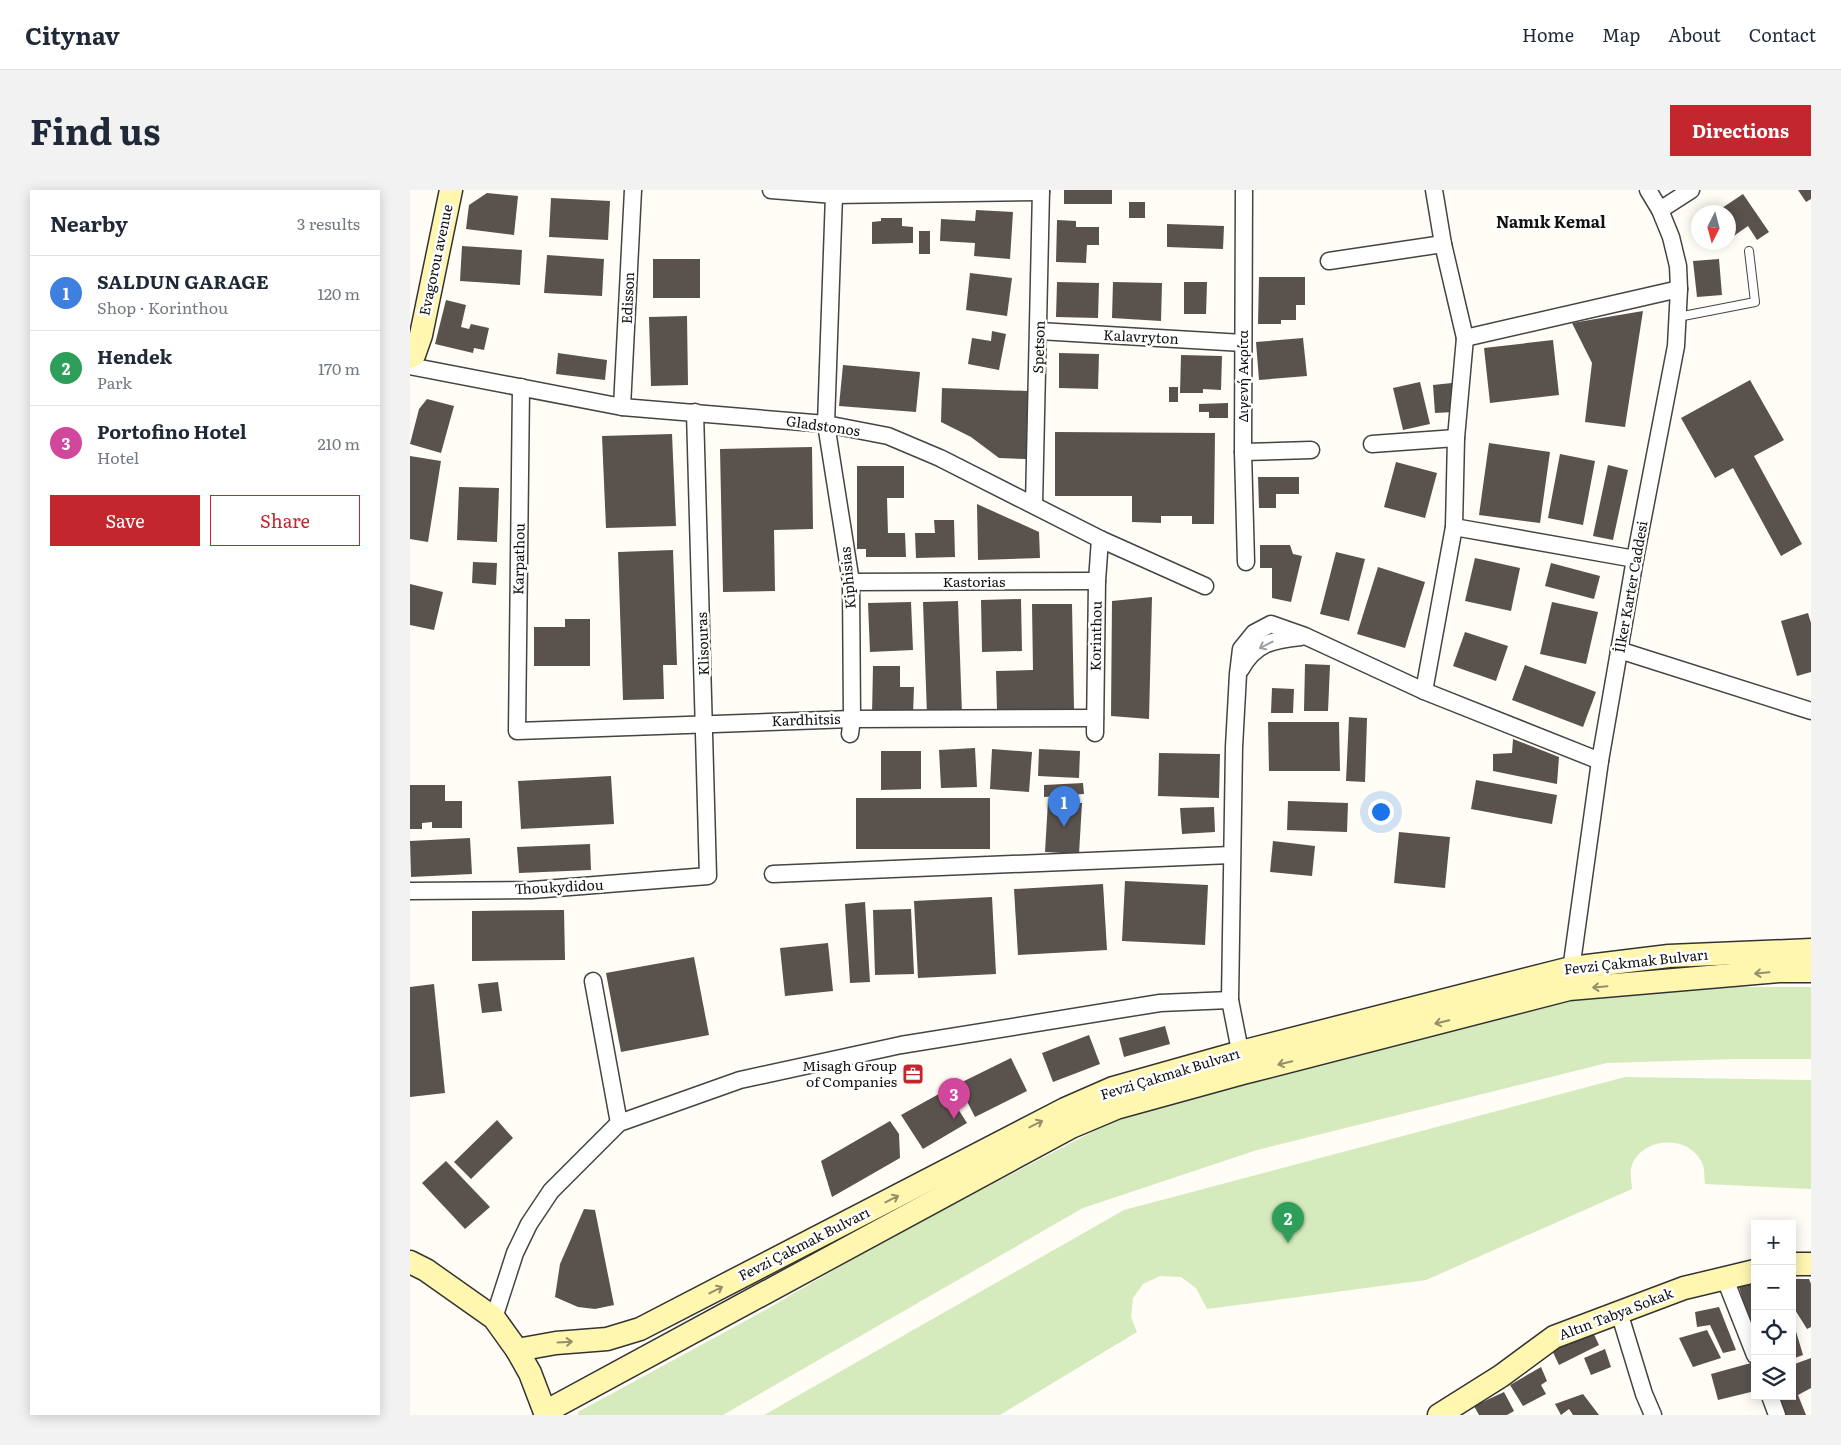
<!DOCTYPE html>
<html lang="en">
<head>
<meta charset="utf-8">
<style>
	body { margin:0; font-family:Literata,serif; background:#f2f2f3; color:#1f2937 }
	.controls { position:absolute; right:15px; bottom:15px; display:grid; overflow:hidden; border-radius:0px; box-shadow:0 2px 12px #0003 }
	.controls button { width:45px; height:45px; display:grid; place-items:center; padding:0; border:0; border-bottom:1px solid #e0e1e3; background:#fff; color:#1f2937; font:25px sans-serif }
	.compass { position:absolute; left:1281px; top:15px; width:45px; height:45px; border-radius:50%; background:#fff; box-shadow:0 2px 12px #0003; rotate:186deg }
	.you { position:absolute; left:970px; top:621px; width:18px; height:18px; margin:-12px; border:4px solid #fff; border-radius:50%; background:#1a73e8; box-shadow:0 0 0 8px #1a73e833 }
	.badge { display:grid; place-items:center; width:32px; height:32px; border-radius:50%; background:#c4262e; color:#fff; font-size:16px; font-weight:700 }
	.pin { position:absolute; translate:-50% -41px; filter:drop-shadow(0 1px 2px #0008) }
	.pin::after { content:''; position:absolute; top:26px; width:18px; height:15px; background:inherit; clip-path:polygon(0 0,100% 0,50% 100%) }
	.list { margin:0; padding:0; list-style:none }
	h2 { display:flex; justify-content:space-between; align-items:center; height:65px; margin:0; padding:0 20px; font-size:21px }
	h2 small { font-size:16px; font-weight:400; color:#747a83 }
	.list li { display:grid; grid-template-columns:32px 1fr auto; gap:15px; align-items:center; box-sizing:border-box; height:75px; padding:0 20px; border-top:1px solid #e0e1e3 }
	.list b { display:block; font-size:19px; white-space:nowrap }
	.list p { margin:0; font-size:16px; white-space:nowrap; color:#747a83 }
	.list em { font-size:16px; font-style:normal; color:#747a83 }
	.actions { display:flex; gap:10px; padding:15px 20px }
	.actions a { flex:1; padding:11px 0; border:1px solid #c4262e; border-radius:0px; text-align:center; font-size:18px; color:#c4262e }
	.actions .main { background:#c4262e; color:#fff }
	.icon { flex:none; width:28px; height:28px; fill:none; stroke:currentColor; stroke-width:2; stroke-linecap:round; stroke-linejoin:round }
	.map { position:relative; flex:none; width:1401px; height:1225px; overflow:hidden; border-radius:0px }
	header { display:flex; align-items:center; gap:30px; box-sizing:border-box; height:70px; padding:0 25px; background:#fff; border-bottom:1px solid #e0e1e3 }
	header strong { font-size:24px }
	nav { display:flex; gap:28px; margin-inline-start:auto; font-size:18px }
	.intro { display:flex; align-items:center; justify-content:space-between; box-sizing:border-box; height:120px; padding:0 30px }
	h1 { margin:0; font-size:35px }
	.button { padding:12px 22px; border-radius:0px; background:#c4262e; color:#fff; font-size:18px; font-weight:700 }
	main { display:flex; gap:30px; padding:0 30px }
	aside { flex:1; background:#fff; border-radius:0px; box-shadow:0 2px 12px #0003 }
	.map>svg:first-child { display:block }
</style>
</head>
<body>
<header>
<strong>Citynav</strong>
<nav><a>Home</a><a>Map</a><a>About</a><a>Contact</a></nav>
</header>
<div class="intro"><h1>Find us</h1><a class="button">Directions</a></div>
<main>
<aside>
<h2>Nearby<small>3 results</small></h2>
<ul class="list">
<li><span class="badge" style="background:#3f7fe0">1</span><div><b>SALDUN GARAGE</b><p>Shop · Korinthou</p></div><em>120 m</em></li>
<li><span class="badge" style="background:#2e9e5b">2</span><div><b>Hendek</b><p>Park</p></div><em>170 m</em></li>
<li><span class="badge" style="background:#d1479c">3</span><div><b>Portofino Hotel</b><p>Hotel</p></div><em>210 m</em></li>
</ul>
<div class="actions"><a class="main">Save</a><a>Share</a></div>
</aside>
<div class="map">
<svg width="1401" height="1225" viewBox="0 0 1401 1225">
	<rect width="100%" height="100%" fill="#fffdf5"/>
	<g fill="#d5ebbd">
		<polygon points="1307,797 1401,797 1401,869 1326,869 1197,873 847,960 673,1018 313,1225 168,1225 168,1222 357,1119 479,1048 705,930 843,891 1159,809"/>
		<path d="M1215 887 1401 890V999L1295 994C1294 988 1295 980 1293 975 1281 944 1233 946 1222 975 1219 982 1222 992 1222 999L1016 1090 797 1119 786 1098 771 1087 750 1086 733 1094 723 1108 721 1127 727 1142 590 1225H354L714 1020Z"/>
	</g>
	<g fill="#5a524d">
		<rect x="654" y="0" width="48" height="14"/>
		<polygon points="1388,0 1401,0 1401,9 1396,12"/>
		<polygon points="77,3 108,6 104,45 56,39 59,15"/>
		<polygon points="1333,4 1359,42 1347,50 1338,36 1318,50 1318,22 1306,22"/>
		<polygon points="141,8 200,11 198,50 139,47"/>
		<rect x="719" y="12" width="16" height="16"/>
		<polygon points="566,20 603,22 600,69 564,66 565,53 530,51 531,29 565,31"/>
		<polygon points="471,28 492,28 492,36 503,37 503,53 462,54 462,32 471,31"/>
		<polygon points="647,30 666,31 666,37 689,37 689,55 677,55 676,73 646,72"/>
		<polygon points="757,34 814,36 813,59 757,57"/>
		<rect x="509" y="41" width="11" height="23"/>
		<polygon points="52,56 112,60 110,95 50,91"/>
		<polygon points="137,65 194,69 192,106 134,103"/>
		<rect x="243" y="69" width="47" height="39"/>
		<polygon points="1309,69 1312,105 1287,107 1283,71"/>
		<polygon points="560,83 602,88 597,126 556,120"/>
		<polygon points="849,87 895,87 895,115 886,115 886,130 871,130 871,134 848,134"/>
		<polygon points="647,92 689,93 688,128 646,127"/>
		<polygon points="703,92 752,93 751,131 702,128"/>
		<polygon points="774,92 797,92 796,124 774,124"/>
		<polygon points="36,110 56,115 51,137 59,139 61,134 79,138 74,160 64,158 63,163 25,154"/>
		<polygon points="1233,121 1215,237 1175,232 1182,173 1162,133"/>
		<polygon points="277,126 278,195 241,196 239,127"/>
		<polygon points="582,141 596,144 589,180 558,174 562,148 581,151"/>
		<polygon points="893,148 897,186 849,190 846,152"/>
		<polygon points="1143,150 1149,205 1080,213 1074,158"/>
		<polygon points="148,163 197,170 195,190 146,184"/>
		<polygon points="649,163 689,164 688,199 649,198"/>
		<polygon points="771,165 812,166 811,200 793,199 793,203 770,203"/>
		<polygon points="433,175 510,182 506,222 429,216"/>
		<polygon points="1340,190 1374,250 1344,266 1392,354 1371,366 1323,278 1305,288 1271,228"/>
		<polygon points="1010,192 1020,234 993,240 983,198"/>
		<polygon points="1042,193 1044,222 1025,223 1023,195"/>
		<rect x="759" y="197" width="9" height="15"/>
		<polygon points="532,198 618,201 616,269 589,268 561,247 531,232"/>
		<polygon points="17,209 44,216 31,263 0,254 9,219"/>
		<polygon points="818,213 818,228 799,228 799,222 789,222 789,214"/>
		<polygon points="645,242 805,243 804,334 782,334 782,326 751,326 751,333 722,332 722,306 645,306"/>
		<polygon points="262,244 266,336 196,338 192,246"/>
		<polygon points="1079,253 1140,262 1130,333 1069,325"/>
		<polygon points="402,257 403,339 364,340 365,401 313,402 310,259"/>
		<polygon points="1150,264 1185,271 1173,335 1138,328"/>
		<polygon points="0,266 31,271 18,352 0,349"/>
		<polygon points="986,272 1027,283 1015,328 974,317"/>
		<polygon points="1198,275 1218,280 1203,350 1183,346"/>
		<polygon points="447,276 494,276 494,308 477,308 478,343 495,343 496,367 456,367 456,359 447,359"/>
		<polygon points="848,287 889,287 889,304 866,304 866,318 849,318"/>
		<polygon points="49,297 89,298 87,352 47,350"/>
		<polygon points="567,314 629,342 630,368 568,370"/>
		<polygon points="524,330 544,330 545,367 506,368 505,343 525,343"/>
		<polygon points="850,355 880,355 883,364 892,366 881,412 862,408 862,378 850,378"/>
		<polygon points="263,360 267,475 253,475 254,509 213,510 208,362"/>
		<polygon points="926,362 955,369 939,431 910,424"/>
		<polygon points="1065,368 1110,378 1101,421 1055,411"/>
		<polygon points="63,372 87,373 86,395 62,393"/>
		<polygon points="1141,373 1190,386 1184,409 1135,396"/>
		<polygon points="968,377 1015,392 995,458 947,444"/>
		<polygon points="0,394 33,402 24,440 0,435"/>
		<polygon points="742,407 739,529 701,526 702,411"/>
		<polygon points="611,409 612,461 572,462 571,410"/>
		<polygon points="548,411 552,524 517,525 513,412"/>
		<polygon points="501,412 503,460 460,462 458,413"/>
		<polygon points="1142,412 1188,422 1176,474 1130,464"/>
		<polygon points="622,414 662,414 664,519 587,520 586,481 623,480"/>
		<polygon points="1398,423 1401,433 1401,482 1387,486 1371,431"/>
		<polygon points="155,429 180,429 180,476 124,476 124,437 155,437"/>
		<polygon points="1055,442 1098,456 1086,491 1043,476"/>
		<polygon points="895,474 920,475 918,521 894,521"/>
		<polygon points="1115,475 1186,502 1173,537 1102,510"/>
		<polygon points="463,476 490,476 490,497 504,497 503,525 462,525"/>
		<polygon points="862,498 884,499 883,523 861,523"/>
		<polygon points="939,527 957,528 955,592 936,591"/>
		<polygon points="858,532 929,532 930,581 859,581"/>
		<polygon points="1103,549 1149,567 1147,594 1083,581 1083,564 1102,563"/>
		<polygon points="565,558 567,597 531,598 529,560"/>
		<polygon points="582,559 622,562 619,602 580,599"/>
		<polygon points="629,559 670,561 669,588 628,586"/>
		<polygon points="471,561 511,561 511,599 471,600"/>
		<polygon points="749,563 810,564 809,608 748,606"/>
		<polygon points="201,586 204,634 111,639 108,591"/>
		<polygon points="1066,590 1147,605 1142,634 1061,619"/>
		<polygon points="673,593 674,604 634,607 634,595"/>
		<polygon points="0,595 35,595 35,611 52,611 52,638 22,638 22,632 12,633 12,639 0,639"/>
		<rect x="446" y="608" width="134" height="51"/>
		<polygon points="638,611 672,613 669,664 635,662"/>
		<polygon points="878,611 938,613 937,642 877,640"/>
		<polygon points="804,617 805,642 772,644 770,618"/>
		<polygon points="989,642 1040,647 1035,698 984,693"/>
		<polygon points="60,648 62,684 1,687 0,651"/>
		<polygon points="863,651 905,656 902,686 860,682"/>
		<polygon points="180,654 181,680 109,683 107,657"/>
		<polygon points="715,691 798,695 795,755 712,751"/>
		<polygon points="693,694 697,760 608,765 604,699"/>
		<polygon points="582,707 586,784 508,788 504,711"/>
		<polygon points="455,712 460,792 440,793 435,714"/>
		<polygon points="501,719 504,784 465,785 463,720"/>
		<polygon points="154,720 155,770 62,771 62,721"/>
		<polygon points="418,753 423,801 375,806 370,758"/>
		<polygon points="284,767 299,845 211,862 196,783"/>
		<polygon points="88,792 92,821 72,823 68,794"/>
		<polygon points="24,794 35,903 0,907 0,797"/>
		<polygon points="755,836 760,854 714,867 709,848"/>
		<polygon points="679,845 690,874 643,892 632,863"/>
		<polygon points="601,868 617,901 565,927 548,894"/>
		<polygon points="536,900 557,933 513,959 491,925"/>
		<polygon points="87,930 103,948 61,989 44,972"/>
		<polygon points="480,931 489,944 490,968 422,1007 411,971"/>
		<polygon points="36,971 80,1017 55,1039 12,993"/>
		<polygon points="174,1019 185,1020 204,1115 185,1119 168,1117 145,1107 150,1074"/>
		<polygon points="1345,1089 1345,1132 1340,1134 1328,1094"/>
		<polygon points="1382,1089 1399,1089 1401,1094 1401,1137 1397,1139 1382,1115"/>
		<polygon points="1309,1117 1326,1160 1313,1163 1300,1135 1287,1137 1285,1122"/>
		<polygon points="1181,1138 1189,1155 1149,1175 1141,1158"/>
		<polygon points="1385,1138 1393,1165 1382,1169 1382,1139"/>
		<polygon points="1297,1140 1311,1168 1283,1177 1269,1148"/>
		<polygon points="1195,1159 1201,1177 1181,1185 1174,1168"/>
		<polygon points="1401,1168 1401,1198 1388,1205 1396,1225 1373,1225 1366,1206 1382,1206 1382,1175"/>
		<polygon points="1341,1173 1345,1185 1345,1201 1308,1210 1301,1184"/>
		<polygon points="1131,1177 1137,1191 1131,1195 1136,1204 1113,1216 1100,1195"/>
		<polygon points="1094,1202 1104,1221 1097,1225 1069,1225 1064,1216"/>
		<polygon points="1173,1204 1189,1225 1163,1225 1159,1219 1151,1225 1145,1214"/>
	</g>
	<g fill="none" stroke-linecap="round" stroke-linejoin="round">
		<g stroke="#444" stroke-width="10">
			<polyline id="lane" points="1268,127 1345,112 1339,61"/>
		</g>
		<g stroke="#444" stroke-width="19">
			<g id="street">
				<polyline points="361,0 424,5 631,2"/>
				<polyline points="834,0 833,262 836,372"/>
				<polyline points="1024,0 1033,54 1055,148"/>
				<polyline points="424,5 416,234 441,392 442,529 440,544"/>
				<polyline points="1250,20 1281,0"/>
				<polyline points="919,71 1033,54"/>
				<polyline points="629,141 833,153"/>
				<polyline points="0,176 212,217 416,234 478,246 530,268 690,349 795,396"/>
				<polyline points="111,197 107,541 442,529 685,528"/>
				<polyline points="212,217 223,0"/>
				<polyline points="962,254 1046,248"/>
				<polyline points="833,262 901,260"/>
				<polyline points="624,315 631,0"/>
				<polyline points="1044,337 1225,369"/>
				<polyline points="441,392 687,391"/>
				<polyline points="1209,460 1401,521"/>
				<path d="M831 479C845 453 863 450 891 447"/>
				<polyline points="1014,501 1044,337 1046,248 1055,148 1269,99"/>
				<polyline points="685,543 687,391 690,349"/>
				<polyline points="363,684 821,665"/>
				<polyline points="0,701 122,700 298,686 285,222"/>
				<polyline points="1160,787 1190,571 1225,369 1266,156 1269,99 1268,76 1261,47 1250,20 1238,0"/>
				<polyline points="183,791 209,933"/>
				<polyline points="832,871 820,810 824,557 828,484 831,459 844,443 861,434 895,446 1014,501 1190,571"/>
				<polyline points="1315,1089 1345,1165"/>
				<polyline points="1209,1122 1234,1204 1243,1225"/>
				<polyline points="84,1128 105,1063 119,1034 141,1001 209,933 330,890 491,855 750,813 820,810"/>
				<polyline points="1360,1206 1367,1225"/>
			</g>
		</g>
		<g stroke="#333" stroke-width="25">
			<g id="secondary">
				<polyline points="0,167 4,165 11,145 41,0"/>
				<polyline points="0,1072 16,1080 84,1128 107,1160 120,1183 136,1225"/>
				<polyline points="1382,1074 1401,1074"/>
				<polyline points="107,1160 146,1153 197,1149 230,1139 655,919 703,898 831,862 1161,778 1259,766 1401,760"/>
				<polyline points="135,1222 661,937 706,918 833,883 1159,799 1369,781 1401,781"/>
				<polyline points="1029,1225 1091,1186 1144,1147 1274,1098 1345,1081"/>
			</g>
		</g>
		<use href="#lane" stroke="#fff" stroke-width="8"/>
		<use href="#street" stroke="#fff" stroke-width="16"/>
		<use href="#secondary" stroke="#fff6b0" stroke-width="22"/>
	</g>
	<defs><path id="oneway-shaft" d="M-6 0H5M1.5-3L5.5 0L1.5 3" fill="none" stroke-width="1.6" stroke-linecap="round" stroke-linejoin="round" transform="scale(1.25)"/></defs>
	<use stroke="#a0a0a0" href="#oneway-shaft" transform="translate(856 455) rotate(153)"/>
	<g stroke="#948f68">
		<use href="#oneway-shaft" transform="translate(1352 783) rotate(175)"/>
		<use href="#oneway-shaft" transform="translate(1190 797) rotate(175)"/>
		<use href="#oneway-shaft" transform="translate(1032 832) rotate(166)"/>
		<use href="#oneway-shaft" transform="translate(875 873) rotate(166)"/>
		<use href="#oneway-shaft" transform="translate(626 934) rotate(-27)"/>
		<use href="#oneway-shaft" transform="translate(482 1009) rotate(-27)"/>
		<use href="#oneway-shaft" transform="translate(306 1100) rotate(-27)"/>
		<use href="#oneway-shaft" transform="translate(155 1152) rotate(-3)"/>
	</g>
	<defs>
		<g id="office-square" transform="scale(1.125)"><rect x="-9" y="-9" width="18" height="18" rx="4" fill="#c4262e" stroke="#fff"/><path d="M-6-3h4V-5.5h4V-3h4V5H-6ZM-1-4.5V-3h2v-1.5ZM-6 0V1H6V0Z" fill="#fff"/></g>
	</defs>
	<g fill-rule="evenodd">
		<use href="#office-square" x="503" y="884"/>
	</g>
	<g text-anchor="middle" stroke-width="5" stroke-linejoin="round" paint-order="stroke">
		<g font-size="14" fill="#111" stroke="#fff">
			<text transform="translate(26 70) rotate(-78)" y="5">Evagorou avenue</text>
			<text transform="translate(218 108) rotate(-87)" y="5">Edisson</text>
			<text transform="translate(731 147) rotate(3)" y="5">Kalavryton</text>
			<text transform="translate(629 157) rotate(-88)" y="5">Spetson</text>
			<text transform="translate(833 186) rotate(-90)" y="5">Διγενή Ακρίτα</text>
			<text transform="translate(413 236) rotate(8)" y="5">Gladstonos</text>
			<text transform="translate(109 369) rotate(-89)" y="5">Karpathou</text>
			<text transform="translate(438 388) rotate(-95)" y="5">Kiphisias</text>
			<text x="564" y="397">Kastorias</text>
			<text transform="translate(1221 397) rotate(-80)" y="5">İlker Karter Caddesi</text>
			<text transform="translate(686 446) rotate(-89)" y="5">Korinthou</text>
			<text transform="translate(293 454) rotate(-92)" y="5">Klisouras</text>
			<text transform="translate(396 530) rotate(-2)" y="5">Kardhitsis</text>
			<text transform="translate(149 697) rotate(-3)" y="5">Thoukydidou</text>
			<text transform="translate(1226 772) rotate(-6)" y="5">Fevzi Çakmak Bulvarı</text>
			<text transform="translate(760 884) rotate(-17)" y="5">Fevzi Çakmak Bulvarı</text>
			<text transform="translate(394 1054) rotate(-27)" y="5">Fevzi Çakmak Bulvarı</text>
			<text transform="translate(1206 1124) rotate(-21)" y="5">Altın Tabya Sokak</text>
		</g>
		<g font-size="14" fill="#111" stroke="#fff" text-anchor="end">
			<text x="487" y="881">Misagh Group<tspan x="487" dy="16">of Companies</tspan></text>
		</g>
		<g font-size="16" font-weight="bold" fill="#111" stroke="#fff">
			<text x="1141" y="38">Namık Kemal</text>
		</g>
	</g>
</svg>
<div class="controls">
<button>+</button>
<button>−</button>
<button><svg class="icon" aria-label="locate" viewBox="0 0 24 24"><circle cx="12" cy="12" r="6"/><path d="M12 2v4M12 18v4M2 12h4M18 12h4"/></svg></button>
<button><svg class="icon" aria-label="layers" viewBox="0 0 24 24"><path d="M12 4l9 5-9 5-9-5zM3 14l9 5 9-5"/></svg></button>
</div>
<svg class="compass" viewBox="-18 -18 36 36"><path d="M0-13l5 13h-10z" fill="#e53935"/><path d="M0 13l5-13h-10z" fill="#747a83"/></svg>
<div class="you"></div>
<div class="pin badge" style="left:654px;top:637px;background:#3f7fe0">1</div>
<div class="pin badge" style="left:878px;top:1053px;background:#2e9e5b">2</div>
<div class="pin badge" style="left:544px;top:929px;background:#d1479c">3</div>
</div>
</main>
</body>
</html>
